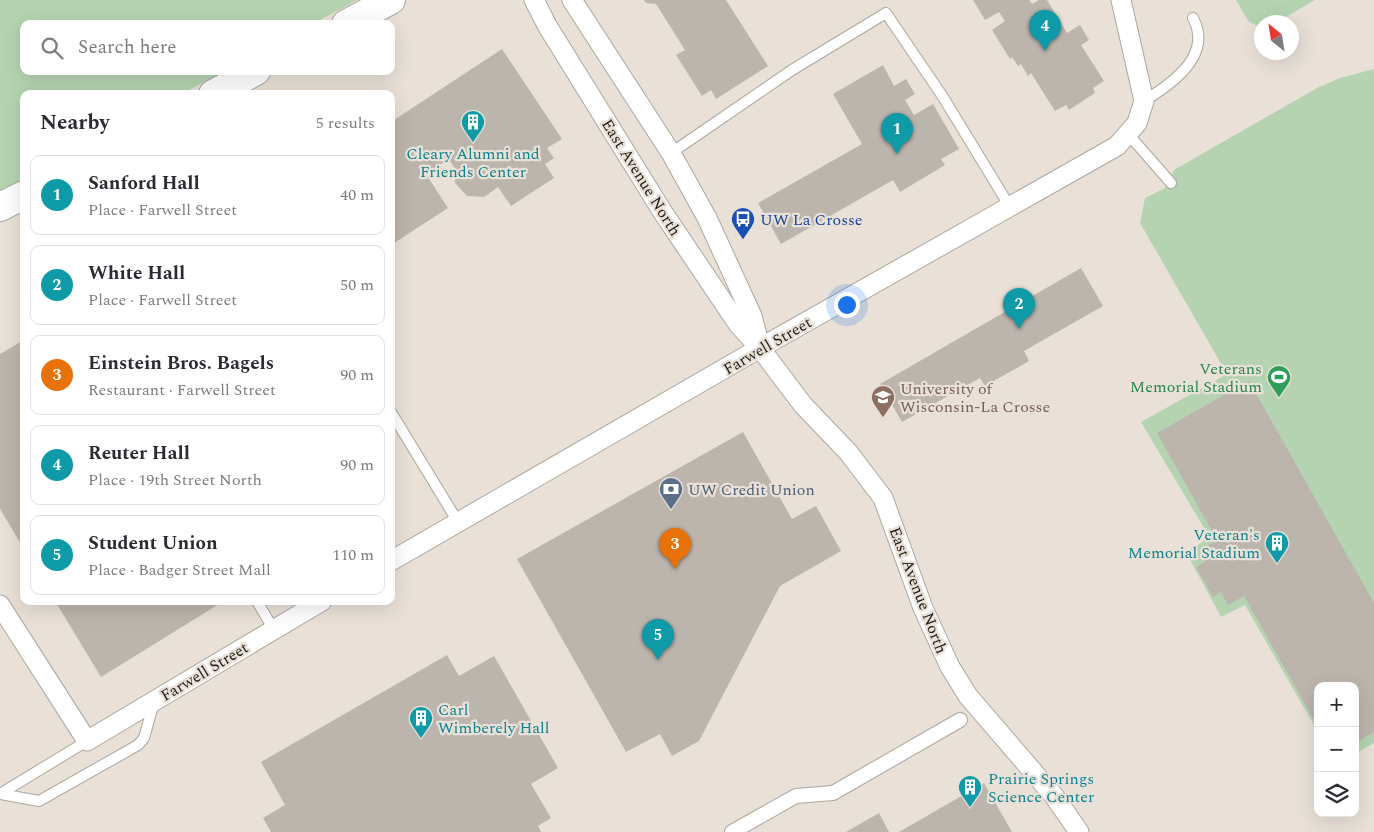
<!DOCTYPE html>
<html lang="en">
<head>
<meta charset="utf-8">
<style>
	body { margin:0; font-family:Spectral,serif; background:#f2f2f3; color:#2b2b33 }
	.controls { position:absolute; right:15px; bottom:15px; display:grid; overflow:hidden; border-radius:10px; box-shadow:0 5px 20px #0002 }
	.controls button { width:45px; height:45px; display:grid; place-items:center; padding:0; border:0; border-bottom:1px solid #e1e1e2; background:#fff; color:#2b2b33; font:25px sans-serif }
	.compass { position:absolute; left:1254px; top:15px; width:45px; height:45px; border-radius:50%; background:#fff; box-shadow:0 5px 20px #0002; rotate:330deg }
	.you { position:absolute; left:846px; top:304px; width:18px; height:18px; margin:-12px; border:4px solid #fff; border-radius:50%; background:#1a73e8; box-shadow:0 0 0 8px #1a73e833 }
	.badge { display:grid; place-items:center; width:32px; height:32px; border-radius:50%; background:#0f766e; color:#fff; font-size:16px; font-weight:700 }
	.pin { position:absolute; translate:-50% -41px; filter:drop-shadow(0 1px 2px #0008) }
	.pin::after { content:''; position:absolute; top:26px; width:18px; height:15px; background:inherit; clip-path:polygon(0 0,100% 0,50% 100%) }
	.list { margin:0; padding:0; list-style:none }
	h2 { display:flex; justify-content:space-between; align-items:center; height:65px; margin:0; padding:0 20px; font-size:21px }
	h2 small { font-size:16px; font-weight:400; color:#7c7c81 }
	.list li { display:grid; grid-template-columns:32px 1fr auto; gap:15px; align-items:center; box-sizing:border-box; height:80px; margin:0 10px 10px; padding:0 10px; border:1px solid #e1e1e2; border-radius:10px }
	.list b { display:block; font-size:19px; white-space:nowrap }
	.list p { margin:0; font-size:16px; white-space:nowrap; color:#7c7c81 }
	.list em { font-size:16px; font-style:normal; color:#7c7c81 }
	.icon { flex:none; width:28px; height:28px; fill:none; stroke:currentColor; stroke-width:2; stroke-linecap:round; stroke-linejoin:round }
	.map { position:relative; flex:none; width:1374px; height:832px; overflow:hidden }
	.search { position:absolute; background:#fff; box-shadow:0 5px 20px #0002; left:20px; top:20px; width:375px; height:55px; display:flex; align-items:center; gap:12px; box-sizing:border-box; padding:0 18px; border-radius:10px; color:#7c7c81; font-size:19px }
	.panel { position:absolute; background:#fff; box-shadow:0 5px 20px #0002; left:20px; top:90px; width:375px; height:515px; border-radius:10px }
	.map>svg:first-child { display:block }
</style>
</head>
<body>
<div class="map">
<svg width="1374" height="832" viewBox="0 0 1374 832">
	<rect width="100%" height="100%" fill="#e9e1d8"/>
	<g fill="#b5d3b1">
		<polygon points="0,0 357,0 313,24 24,24 24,71 224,71 182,94 24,94 24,179 0,191"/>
		<polygon points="1236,0 1315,0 1277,22 1262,22 1261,27 1249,22"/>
		<polygon points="1374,69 1374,743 1355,754 1355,686 1318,686 1318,732 1245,605 1221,617 1186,552 1210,538 1141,422 1227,374 1140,223 1145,198 1165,188 1174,170 1317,88 1340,78"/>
	</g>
	<g fill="#bcb5ad">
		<polygon points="644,0 726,0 768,66 716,99 711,90 702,96 676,55 685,50 656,4 646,3"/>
		<polygon points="973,0 1029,0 1032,4 1039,0 1047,0 1067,33 1080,25 1089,40 1081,45 1104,81 1093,88 1095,93 1069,110 1066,105 1055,111 1031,73 1028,76 1021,64 1018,66 1012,57 1010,59 992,30 1005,21 999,12 985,20"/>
		<polygon points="502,49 562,139 547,148 554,158 545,164 554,178 511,206 498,187 484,197 467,196 455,183 455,169 449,159 426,174 448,208 391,245 391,122"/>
		<polygon points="883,65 894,86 906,79 915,94 905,100 914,115 933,104 959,149 941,159 945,165 900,192 893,180 781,244 758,203 862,144 833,94"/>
		<polygon points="1081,268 1103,306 1024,351 1029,361 985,386 980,378 902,422 880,384"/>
		<polygon points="24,340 24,549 0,509 0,354"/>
		<polygon points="1249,381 1374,603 1374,732 1355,743 1355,686 1318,686 1318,727 1244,596 1228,605 1221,592 1213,597 1196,567 1206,561 1200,550 1217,540 1157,433"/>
		<polygon points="743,432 792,519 816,506 841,551 780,586 699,741 672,756 660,734 626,752 517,559"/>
		<polygon points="55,601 224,601 101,677"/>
		<polygon points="447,655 459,676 494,656 558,768 531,784 551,818 538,826 541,832 271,832 263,818 285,805 261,762"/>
		<polygon points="984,783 1012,832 899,832"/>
		<polygon points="879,813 889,832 846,832"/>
	</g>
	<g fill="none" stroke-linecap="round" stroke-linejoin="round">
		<g stroke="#ada79e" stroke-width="12">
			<g id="service">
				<path d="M1144 101C1173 83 1213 55 1193 18"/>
				<polyline points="1129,135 1171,183"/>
				<polyline points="671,153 792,70 886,13 943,97 1010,207"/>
				<polyline points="391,412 458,522"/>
				<polyline points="258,603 274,630"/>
				<polyline points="0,794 39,801 138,745 144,738 154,702"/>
				<polyline points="0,794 87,741"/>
			</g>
		</g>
		<g stroke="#ada79e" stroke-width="16">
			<polyline id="pedestrian" points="732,832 796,796 833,793 960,720"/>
		</g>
		<g stroke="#ada79e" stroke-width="21">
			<g id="minor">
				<polyline points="534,0 548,27 662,211 738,324 760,348 803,405 848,452 883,498 923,608 950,667 968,696 1054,796 1079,832"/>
				<polyline points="572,0 671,153 707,218 752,316 760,347"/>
				<polyline points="391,561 760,348 1117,146 1137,123 1144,101 1121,0"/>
				<polyline points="0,605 87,741 322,601"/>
			</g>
		</g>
		<g stroke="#ada79e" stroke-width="30">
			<g id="primary">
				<polyline points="346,24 391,0"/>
				<polyline points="213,94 256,71"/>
				<polyline points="0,207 24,195"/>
			</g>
		</g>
		<use href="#service" stroke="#fff" stroke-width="10"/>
		<use href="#pedestrian" stroke="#fff" stroke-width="14"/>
		<use href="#minor" stroke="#fff" stroke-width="19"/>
		<use href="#primary" stroke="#fff" stroke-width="28"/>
	</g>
	<defs>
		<g id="building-pin" transform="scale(1.25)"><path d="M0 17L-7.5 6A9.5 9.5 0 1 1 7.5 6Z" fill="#0f9aa8" stroke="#e9e1d8"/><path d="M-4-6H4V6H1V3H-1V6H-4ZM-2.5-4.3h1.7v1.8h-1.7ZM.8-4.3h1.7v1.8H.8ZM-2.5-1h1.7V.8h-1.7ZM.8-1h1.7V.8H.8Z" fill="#fff"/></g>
		<g id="bus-pin" transform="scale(1.25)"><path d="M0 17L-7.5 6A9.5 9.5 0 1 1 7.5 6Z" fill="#1a4fb4" stroke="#e9e1d8"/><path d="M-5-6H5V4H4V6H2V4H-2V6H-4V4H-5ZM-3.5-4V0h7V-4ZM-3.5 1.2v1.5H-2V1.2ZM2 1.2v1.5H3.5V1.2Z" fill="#fff"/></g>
		<g id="stadium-pin" transform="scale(1.25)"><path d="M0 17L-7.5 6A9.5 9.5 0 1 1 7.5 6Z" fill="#2e9e5b" stroke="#e9e1d8"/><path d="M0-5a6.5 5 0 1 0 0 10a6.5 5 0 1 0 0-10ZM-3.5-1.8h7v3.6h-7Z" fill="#fff"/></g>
		<g id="university-pin" transform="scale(1.25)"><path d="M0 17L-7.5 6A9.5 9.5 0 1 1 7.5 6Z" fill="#8d6e63" stroke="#e9e1d8"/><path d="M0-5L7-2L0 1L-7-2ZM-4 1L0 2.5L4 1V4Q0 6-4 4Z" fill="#fff"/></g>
		<g id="bank-pin" transform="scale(1.25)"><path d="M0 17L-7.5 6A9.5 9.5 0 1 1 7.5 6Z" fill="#5c6f8a" stroke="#e9e1d8"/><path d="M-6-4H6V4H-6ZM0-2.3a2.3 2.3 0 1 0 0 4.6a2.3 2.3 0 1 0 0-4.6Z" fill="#fff"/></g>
	</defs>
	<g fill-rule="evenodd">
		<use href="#building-pin" x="473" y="122"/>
		<use href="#bus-pin" x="743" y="219"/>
		<use href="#stadium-pin" x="1279" y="377"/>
		<use href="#university-pin" x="883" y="397"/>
		<use href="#bank-pin" x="671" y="489"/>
		<use href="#building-pin" x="1277" y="543"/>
		<use href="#building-pin" x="421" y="718"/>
		<use href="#building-pin" x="970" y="787"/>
	</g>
	<g text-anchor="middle" stroke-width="4.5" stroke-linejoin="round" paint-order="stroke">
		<g font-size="16" fill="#0d838f" stroke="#e9e1d8" text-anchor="start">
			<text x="473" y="159" text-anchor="middle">Cleary Alumni and<tspan x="473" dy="18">Friends Center</tspan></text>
			<text x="1260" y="540" text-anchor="end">Veteran's<tspan x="1260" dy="18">Memorial Stadium</tspan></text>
			<text x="438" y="715">Carl<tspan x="438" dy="18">Wimberely Hall</tspan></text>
			<text x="988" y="784">Prairie Springs<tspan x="988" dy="18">Science Center</tspan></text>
		</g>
		<g font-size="16" fill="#1f1d19" stroke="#e9e1d8">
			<text transform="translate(642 177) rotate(58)" y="6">East Avenue North</text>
			<text transform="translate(767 345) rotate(-30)" y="6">Farwell Street</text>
			<text transform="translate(919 590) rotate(69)" y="6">East Avenue North</text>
			<text transform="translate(204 671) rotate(-31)" y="6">Farwell Street</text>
		</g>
		<g font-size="16" fill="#164399" stroke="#e9e1d8" text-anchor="start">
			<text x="760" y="225">UW La Crosse</text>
		</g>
		<g font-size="16" fill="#27864d" stroke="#e9e1d8" text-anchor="end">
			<text x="1262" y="374">Veterans<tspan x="1262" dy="18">Memorial Stadium</tspan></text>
		</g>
		<g font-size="16" fill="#785e54" stroke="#e9e1d8" text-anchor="start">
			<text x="900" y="394">University of<tspan x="900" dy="18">Wisconsin-La Crosse</tspan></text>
		</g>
		<g font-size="16" fill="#4e5e75" stroke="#e9e1d8" text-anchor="start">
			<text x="688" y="495">UW Credit Union</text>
		</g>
	</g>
</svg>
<div class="controls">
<button>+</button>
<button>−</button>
<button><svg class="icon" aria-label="layers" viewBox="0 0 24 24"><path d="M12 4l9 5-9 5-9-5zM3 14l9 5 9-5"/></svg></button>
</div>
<svg class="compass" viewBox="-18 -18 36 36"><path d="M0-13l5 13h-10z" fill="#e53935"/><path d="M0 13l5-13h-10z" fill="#7c7c81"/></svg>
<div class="you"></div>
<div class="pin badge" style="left:897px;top:154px;background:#0f9aa8">1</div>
<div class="pin badge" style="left:1019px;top:329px;background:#0f9aa8">2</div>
<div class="pin badge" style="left:675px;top:569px;background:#e8710a">3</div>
<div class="pin badge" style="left:1045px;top:51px;background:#0f9aa8">4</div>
<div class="pin badge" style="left:658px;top:660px;background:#0f9aa8">5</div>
<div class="search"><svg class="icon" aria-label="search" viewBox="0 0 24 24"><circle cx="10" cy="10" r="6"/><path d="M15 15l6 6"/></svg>Search here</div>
<section class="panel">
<h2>Nearby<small>5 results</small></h2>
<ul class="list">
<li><span class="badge" style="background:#0f9aa8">1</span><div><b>Sanford Hall</b><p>Place · Farwell Street</p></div><em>40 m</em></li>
<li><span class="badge" style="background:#0f9aa8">2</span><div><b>White Hall</b><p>Place · Farwell Street</p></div><em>50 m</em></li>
<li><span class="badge" style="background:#e8710a">3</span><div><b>Einstein Bros. Bagels</b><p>Restaurant · Farwell Street</p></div><em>90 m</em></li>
<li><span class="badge" style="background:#0f9aa8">4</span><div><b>Reuter Hall</b><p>Place · 19th Street North</p></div><em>90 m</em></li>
<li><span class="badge" style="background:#0f9aa8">5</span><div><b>Student Union</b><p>Place · Badger Street Mall</p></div><em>110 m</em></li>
</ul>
</section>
</div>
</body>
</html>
